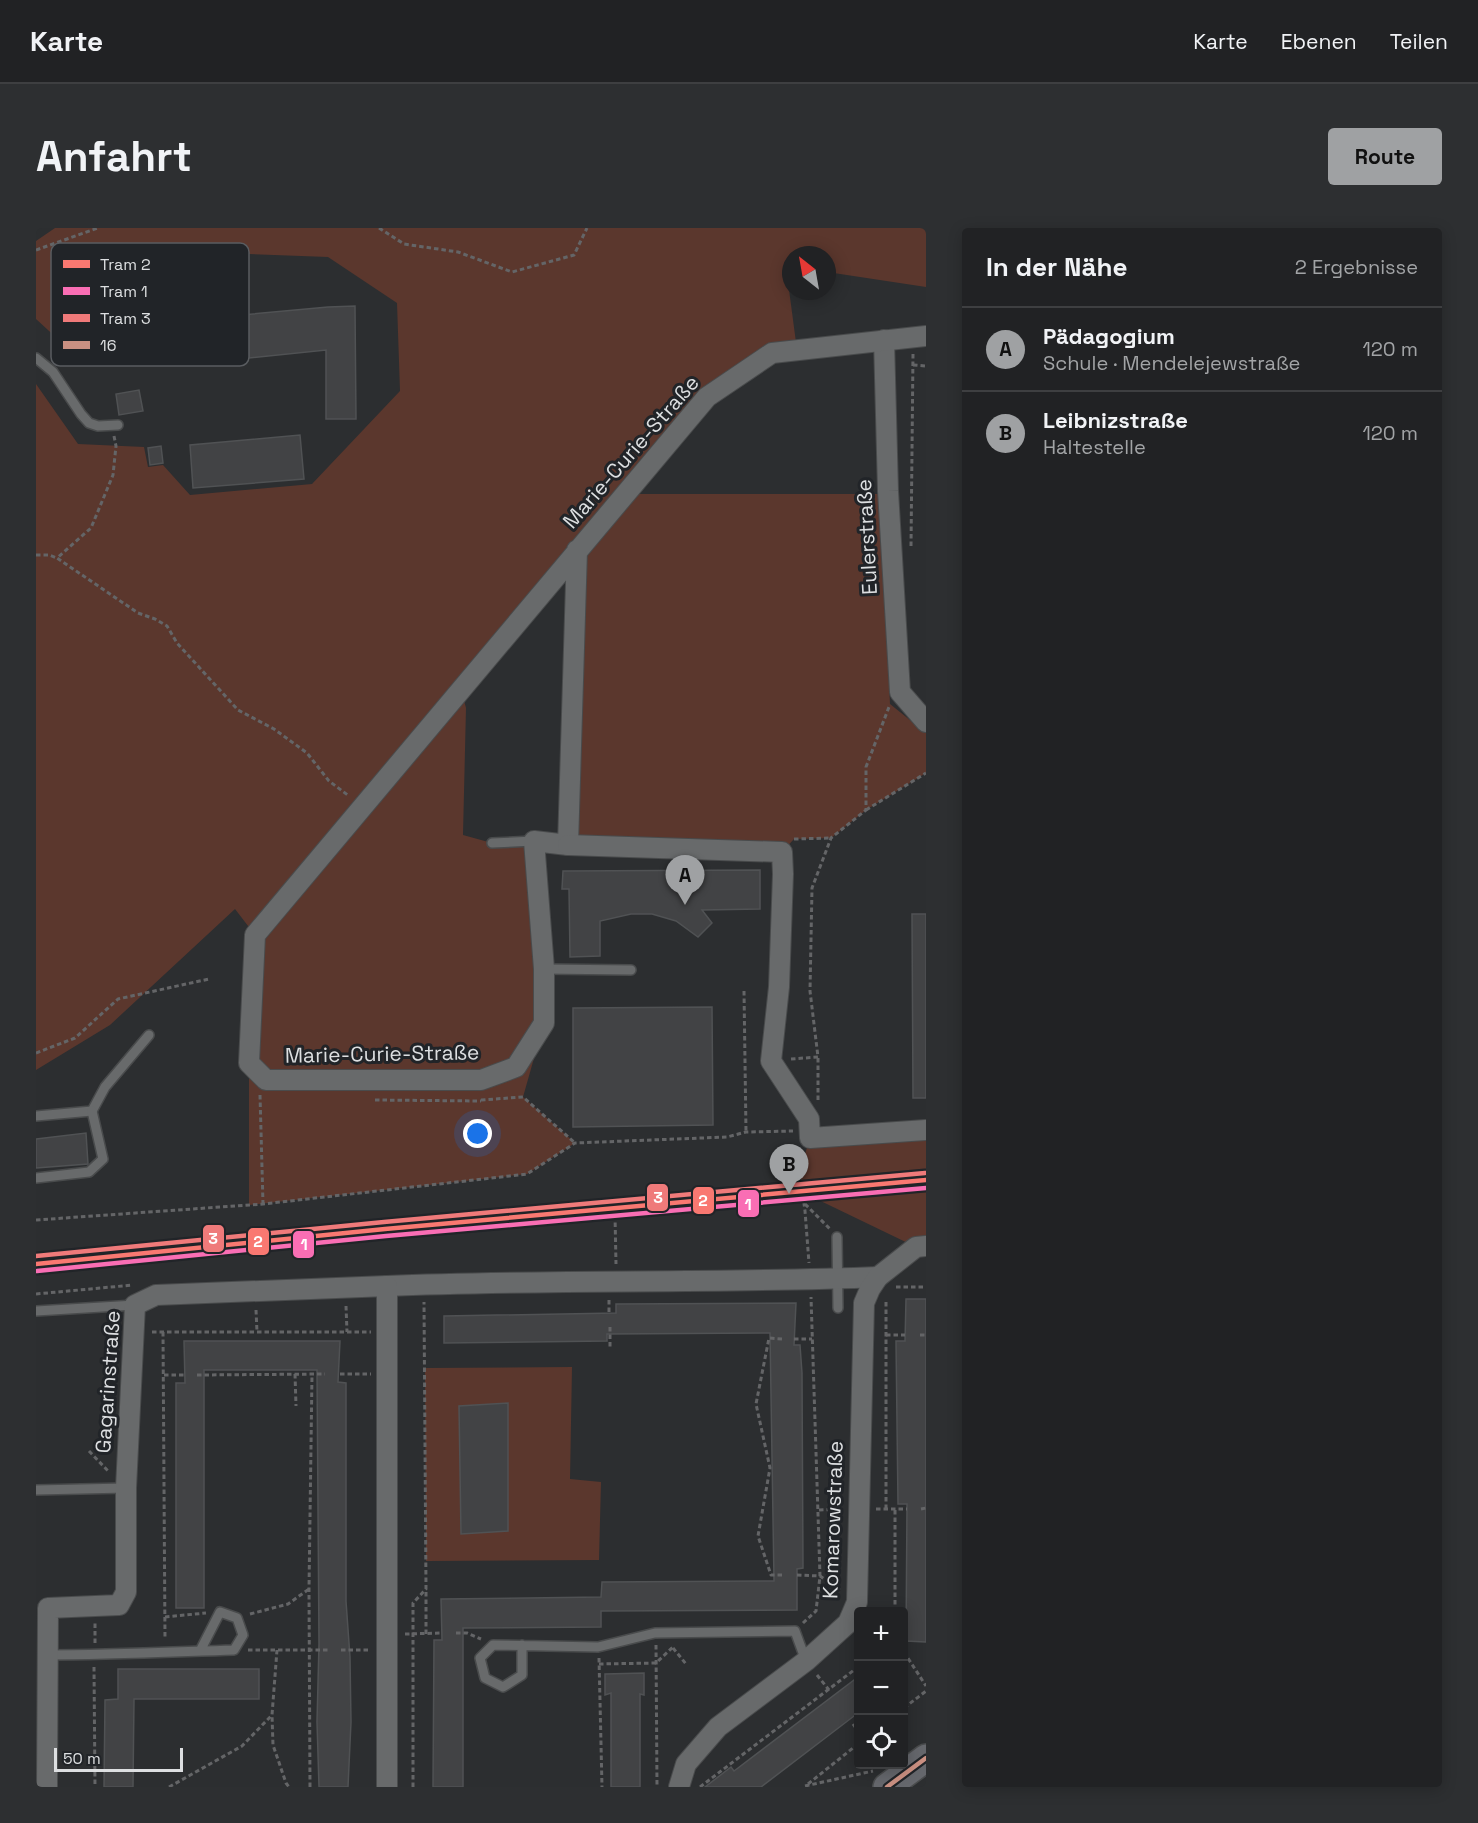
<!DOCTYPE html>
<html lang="de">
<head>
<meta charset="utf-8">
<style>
	body { margin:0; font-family:"Space Grotesk",sans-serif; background:#2d2f31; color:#f1f3f6 }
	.controls { position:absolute; right:18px; bottom:18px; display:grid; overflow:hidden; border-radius:6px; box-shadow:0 3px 15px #0003 }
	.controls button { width:54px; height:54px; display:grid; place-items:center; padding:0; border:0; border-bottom:2px solid #3e3f41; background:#212224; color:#f1f3f6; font:30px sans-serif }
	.compass { position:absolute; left:746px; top:18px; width:54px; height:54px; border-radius:50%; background:#212224; box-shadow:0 3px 15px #0003; rotate:329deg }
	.scale { position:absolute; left:18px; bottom:15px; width:129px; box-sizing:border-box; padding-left:6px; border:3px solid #dddfe1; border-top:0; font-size:16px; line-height:21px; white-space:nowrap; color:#dddfe1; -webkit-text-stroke:4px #212428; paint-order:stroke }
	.you { position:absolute; left:442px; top:906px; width:21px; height:21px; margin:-15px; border:4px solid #fff; border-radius:50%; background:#1a73e8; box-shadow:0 0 0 9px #1a73e833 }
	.badge { display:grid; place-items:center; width:39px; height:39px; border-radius:50%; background:#9fa1a3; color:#111; font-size:20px; font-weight:700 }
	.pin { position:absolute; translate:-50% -50px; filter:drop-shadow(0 2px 3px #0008) }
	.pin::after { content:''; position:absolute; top:32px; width:21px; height:18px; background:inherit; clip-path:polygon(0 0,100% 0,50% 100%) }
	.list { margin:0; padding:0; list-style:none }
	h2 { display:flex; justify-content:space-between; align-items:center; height:78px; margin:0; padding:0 24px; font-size:26px }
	h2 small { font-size:20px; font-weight:400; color:#a2a4a6 }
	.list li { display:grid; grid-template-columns:39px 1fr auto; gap:18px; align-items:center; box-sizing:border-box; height:84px; padding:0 24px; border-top:2px solid #3e3f41 }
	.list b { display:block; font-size:22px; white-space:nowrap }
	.list p { margin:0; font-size:20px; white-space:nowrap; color:#a2a4a6 }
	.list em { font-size:20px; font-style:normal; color:#a2a4a6 }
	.icon { flex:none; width:33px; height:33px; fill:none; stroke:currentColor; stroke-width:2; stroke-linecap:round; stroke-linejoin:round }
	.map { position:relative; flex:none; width:890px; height:1559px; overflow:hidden; border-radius:6px }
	header { display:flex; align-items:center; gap:36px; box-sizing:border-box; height:84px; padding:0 30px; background:#212224; border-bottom:2px solid #3e3f41 }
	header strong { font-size:28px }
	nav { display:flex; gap:33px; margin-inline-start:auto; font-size:21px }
	.intro { display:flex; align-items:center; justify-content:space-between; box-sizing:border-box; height:144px; padding:0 36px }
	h1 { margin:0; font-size:42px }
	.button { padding:15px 27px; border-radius:6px; background:#9fa1a3; color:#111; font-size:21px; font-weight:700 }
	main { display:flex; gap:36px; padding:0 36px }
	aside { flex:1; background:#212224; border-radius:6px; box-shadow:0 3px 15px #0003 }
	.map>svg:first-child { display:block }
</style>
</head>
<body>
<header>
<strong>Karte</strong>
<nav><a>Karte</a><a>Ebenen</a><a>Teilen</a></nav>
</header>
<div class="intro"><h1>Anfahrt</h1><a class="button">Route</a></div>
<main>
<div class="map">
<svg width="890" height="1559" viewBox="0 0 890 1559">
	<rect width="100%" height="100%" fill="#2c2e30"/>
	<g fill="#5b372d">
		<polygon points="19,0 890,0 890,59 791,44 791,27 755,27 755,39 750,39 761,122 671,169 589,266 845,266 854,476 890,505 890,545 830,582 795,610 758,611 746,624 532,617 541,323 425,461 430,480 427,607 456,615 498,613 508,795 487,869 539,915 491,946 213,977 213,835 219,707 199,681 74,797 0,842 0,156 42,216 108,219 112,239 127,237 154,267 276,256 364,163 361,75 292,29 156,24 38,31 49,136 0,91 0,13"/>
		<polygon points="890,902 890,1018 880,1019 766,964 764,942 774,910"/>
		<polygon points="536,1139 534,1251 565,1254 563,1332 390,1333 389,1140"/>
	</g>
	<g fill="#424345" stroke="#505254" stroke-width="1.5">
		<polygon points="319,78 320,191 290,191 290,122 146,137 140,93 292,79"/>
		<polygon points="103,162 107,183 83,187 80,166"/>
		<polygon points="264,207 268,251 157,260 154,217"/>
		<polygon points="125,218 127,235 114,237 112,220"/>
		<polygon points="724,642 724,681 666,682 676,695 662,709 640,693 616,686 595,686 564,693 564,728 534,729 533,661 526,661 527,643"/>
		<polygon points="876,686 890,686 890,870 877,870"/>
		<polygon points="676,779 677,897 537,899 537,780"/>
		<polygon points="50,905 52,936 0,940 0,911"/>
		<polygon points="870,1071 890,1071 890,1414 870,1413 871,1276 862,1276 860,1113 869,1113"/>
		<polygon points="760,1075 758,1117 764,1117 766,1145 767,1340 761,1341 761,1382 565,1383 565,1399 427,1400 427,1559 397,1559 398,1412 406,1412 405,1371 565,1369 566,1354 738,1353 734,1105 571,1106 571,1113 408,1115 408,1088 580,1085 580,1076"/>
		<polygon points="148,1113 304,1113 302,1154 310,1155 310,1373 314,1429 315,1494 312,1559 283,1559 281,1494 283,1416 281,1142 168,1142 168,1380 140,1380 140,1155 149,1155"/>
		<polygon points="472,1175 472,1303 425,1306 423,1178"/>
		<polygon points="82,1441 223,1441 223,1471 98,1471 97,1559 68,1559 69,1472 82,1471"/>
		<polygon points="608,1445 608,1467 604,1466 604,1559 575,1559 575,1465 569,1467 569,1446"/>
		<polygon points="822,1449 822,1485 725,1559 669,1559 695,1539 698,1543"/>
	</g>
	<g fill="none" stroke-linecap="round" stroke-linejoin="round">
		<g stroke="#494b4c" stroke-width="12">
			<g id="lane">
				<polyline points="0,130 17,144 45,186 53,195 62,198 82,197"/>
				<polyline points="456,615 498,613"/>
				<polyline points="508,741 595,742"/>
				<polyline points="0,888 56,883 69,859 113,807"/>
				<polyline points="0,950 53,944 67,931 56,883"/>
				<polyline points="801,1009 802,1080"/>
				<polyline points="0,1083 99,1077"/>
				<polyline points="0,1262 90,1260"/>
				<polyline points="486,1417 486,1447 467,1459 449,1450 444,1430 457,1417 562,1419 619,1405 759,1403 770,1433"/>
				<path d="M11 1427C73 1427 136 1424 198 1422L207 1407 201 1390 184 1384 164 1423"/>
			</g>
		</g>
		<g stroke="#494b4c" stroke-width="22">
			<g id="street">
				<polyline points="848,112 852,263 864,464 890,494"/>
				<polyline points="541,322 532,617 498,613 508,741 508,795 480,839 445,852 230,852 213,835 219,707 671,169 736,125 890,108"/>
				<polyline points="532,617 746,624 747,646 743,759 735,833 773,891 774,910 890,902"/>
				<path d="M351 1058C515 1051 679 1056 842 1049"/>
				<polyline points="11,1559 12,1380 83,1377 90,1364 90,1260 99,1077 120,1067 351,1058 351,1559"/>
				<polyline points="643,1559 650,1536 682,1499 770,1433 812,1395 821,1374 828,1075 834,1061 842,1049 880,1019 890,1018"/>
			</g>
		</g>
		<g stroke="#494b4c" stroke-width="30">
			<polyline id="secondary" points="851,1559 890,1530"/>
		</g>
		<g stroke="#646567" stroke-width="3" stroke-dasharray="4.5 3" stroke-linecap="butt">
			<polyline points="343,0 368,16 422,24 476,44 538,27 551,0"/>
			<polyline points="0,22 62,0"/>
			<polyline points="877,137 890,138"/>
			<polyline points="78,208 80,218 77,247 55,300 21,330 102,385 119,391 131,398 141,415 202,482 238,501 271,525 293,553 313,568"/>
			<polyline points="875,318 877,126"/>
			<polyline points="0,327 13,327 21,330"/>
			<polyline points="830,582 890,545"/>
			<polyline points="758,611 795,610"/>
			<polyline points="708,763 710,904"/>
			<polyline points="0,825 39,810 82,771 173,751"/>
			<polyline points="755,831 782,829 774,763 776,660 795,610 830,582 830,539 853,479"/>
			<polyline points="224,867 227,976"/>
			<polyline points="339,872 445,873"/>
			<polyline points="445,872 487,869 539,915"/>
			<polyline points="782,872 782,829"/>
			<polyline points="761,922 769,983 773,1035"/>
			<polyline points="769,976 794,1001"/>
			<polyline points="579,987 580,1036"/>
			<polyline points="0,992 227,976 491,946 539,915 691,909 710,904 757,903"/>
			<polyline points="860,1059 890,1059"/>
			<polyline points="0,1066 97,1057"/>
			<polyline points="573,1072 573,1085"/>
			<polyline points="310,1078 311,1104"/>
			<polyline points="220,1082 221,1104"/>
			<polyline points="574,1099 574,1121"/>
			<polyline points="116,1104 335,1104"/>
			<polyline points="127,1104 129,1411"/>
			<polyline points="850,1107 869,1107"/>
			<polyline points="884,1107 890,1107"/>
			<polyline points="746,1111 733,1110 720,1176 734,1240 722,1308 735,1347 747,1347"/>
			<polyline points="758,1111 776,1111"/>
			<polyline points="259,1146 260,1178"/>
			<polyline points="304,1146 335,1146"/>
			<polyline points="128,1147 148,1147"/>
			<polyline points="161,1147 289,1146"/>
			<polyline points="53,1223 73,1244"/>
			<polyline points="840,1281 871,1281"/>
			<polyline points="850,1281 850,1073"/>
			<polyline points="885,1281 890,1280"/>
			<polyline points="783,1282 806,1281"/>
			<polyline points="761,1347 784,1348 804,1362"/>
			<polyline points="859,1384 859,1281"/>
			<polyline points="214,1386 252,1376 273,1361"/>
			<polyline points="129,1389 170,1385"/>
			<polyline points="767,1395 780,1383 784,1348 775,1069"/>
			<polyline points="420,1405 431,1405 445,1411"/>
			<polyline points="369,1406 406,1405"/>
			<polyline points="390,1406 390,1363"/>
			<polyline points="59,1415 59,1394"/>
			<polyline points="620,1417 621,1559"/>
			<polyline points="637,1420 650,1436"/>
			<polyline points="212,1422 292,1422"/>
			<polyline points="241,1422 236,1487 237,1517 250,1555 253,1559"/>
			<polyline points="305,1422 333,1422"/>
			<polyline points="868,1424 890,1458"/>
			<polyline points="563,1430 566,1559"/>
			<polyline points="563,1436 620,1435 638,1418"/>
			<polyline points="58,1439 59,1559"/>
			<polyline points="781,1447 793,1462"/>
			<polyline points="868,1480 890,1463"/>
			<polyline points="817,1496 822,1503"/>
			<polyline points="772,1556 822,1516"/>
			<polyline points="769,1558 837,1543"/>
			<polyline points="133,1559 206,1518 236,1487"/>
			<polyline points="274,1559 273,1361 276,1146"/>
			<polyline points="377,1559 377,1375 390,1361 388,1074"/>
			<polyline points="664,1559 822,1439"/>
		</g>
		<use href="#lane" stroke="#686a6b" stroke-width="9"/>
		<use href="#street" stroke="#686a6b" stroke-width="20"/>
		<use href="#secondary" stroke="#65676c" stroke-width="27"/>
		<g stroke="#212428" stroke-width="9">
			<polyline id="bus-1" points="851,1559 890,1530"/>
		</g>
		<use href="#bus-1" stroke="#ca9082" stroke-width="4.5"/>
		<g stroke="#212428" stroke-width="9">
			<polyline id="tram-1" points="0,1036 349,1001 890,952"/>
		</g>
		<g stroke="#212428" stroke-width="9">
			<polyline id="tram-2" points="1,1043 350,1008 890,960"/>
		</g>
		<g stroke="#212428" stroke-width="9">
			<polyline id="tram-3" points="0,1028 348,994 889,945"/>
		</g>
		<use href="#tram-1" stroke="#f97871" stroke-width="4.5"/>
		<use href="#tram-2" stroke="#f96eb4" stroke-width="4.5"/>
		<use href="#tram-3" stroke="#ef7a7a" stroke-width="4.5"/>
	</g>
	<g text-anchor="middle" stroke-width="6" stroke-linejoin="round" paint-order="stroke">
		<g font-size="21" fill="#dddfe1" stroke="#212428">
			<text transform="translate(595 224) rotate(-49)" y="7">Marie-Curie-Straße</text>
			<text transform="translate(831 309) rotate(-93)" y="7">Eulerstraße</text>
			<text transform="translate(346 826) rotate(-1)" y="7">Marie-Curie-Straße</text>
			<text transform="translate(72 1154) rotate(-86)" y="7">Gagarinstraße</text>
			<text transform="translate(797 1292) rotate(-88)" y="7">Komarowstraße</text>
		</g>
	</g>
	<rect x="15" y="15" width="198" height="123" rx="9" fill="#212428" stroke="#595c60" stroke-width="1.5"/>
	<rect x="27" y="32" width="27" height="8" fill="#f97871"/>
	<rect x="27" y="59" width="27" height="8" fill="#f96eb4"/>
	<rect x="27" y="86" width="27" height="8" fill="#ef7a7a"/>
	<rect x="27" y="113" width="27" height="8" fill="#ca9082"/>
	<g font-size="16" fill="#dddfe1">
		<text x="64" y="42">Tram 2</text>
		<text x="64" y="69">Tram 1</text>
		<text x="64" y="96">Tram 3</text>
		<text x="64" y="123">16</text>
	</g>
	<g stroke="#212428" stroke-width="2">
		<rect x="610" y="955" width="23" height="29" rx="6" fill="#ef7a7a"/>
		<rect x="656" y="958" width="23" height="29" rx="6" fill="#f97871"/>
		<rect x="701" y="961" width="23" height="29" rx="6" fill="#f96eb4"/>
		<rect x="166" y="996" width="23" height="29" rx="6" fill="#ef7a7a"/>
		<rect x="211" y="999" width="23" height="29" rx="6" fill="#f97871"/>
		<rect x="256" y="1002" width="23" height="29" rx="6" fill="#f96eb4"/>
	</g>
	<g font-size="16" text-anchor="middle" font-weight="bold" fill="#fff">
		<text x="622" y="975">3</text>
		<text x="667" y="978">2</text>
		<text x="712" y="982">1</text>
		<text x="177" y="1016">3</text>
		<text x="222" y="1019">2</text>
		<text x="268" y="1022">1</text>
	</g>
</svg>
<div class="controls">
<button>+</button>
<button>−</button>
<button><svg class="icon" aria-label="locate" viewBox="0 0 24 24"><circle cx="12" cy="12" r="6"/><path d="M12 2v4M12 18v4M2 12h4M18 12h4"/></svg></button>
</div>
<svg class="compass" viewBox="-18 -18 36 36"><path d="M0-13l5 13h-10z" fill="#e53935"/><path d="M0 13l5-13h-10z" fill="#a2a4a6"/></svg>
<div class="scale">50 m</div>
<div class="you"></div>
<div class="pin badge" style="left:649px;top:677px">A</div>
<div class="pin badge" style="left:753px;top:966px">B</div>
</div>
<aside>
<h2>In der Nähe<small>2 Ergebnisse</small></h2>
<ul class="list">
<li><span class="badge">A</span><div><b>Pädagogium</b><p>Schule · Mendelejewstraße</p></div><em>120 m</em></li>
<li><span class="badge">B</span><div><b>Leibnizstraße</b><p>Haltestelle</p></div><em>120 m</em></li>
</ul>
</aside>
</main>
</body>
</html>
